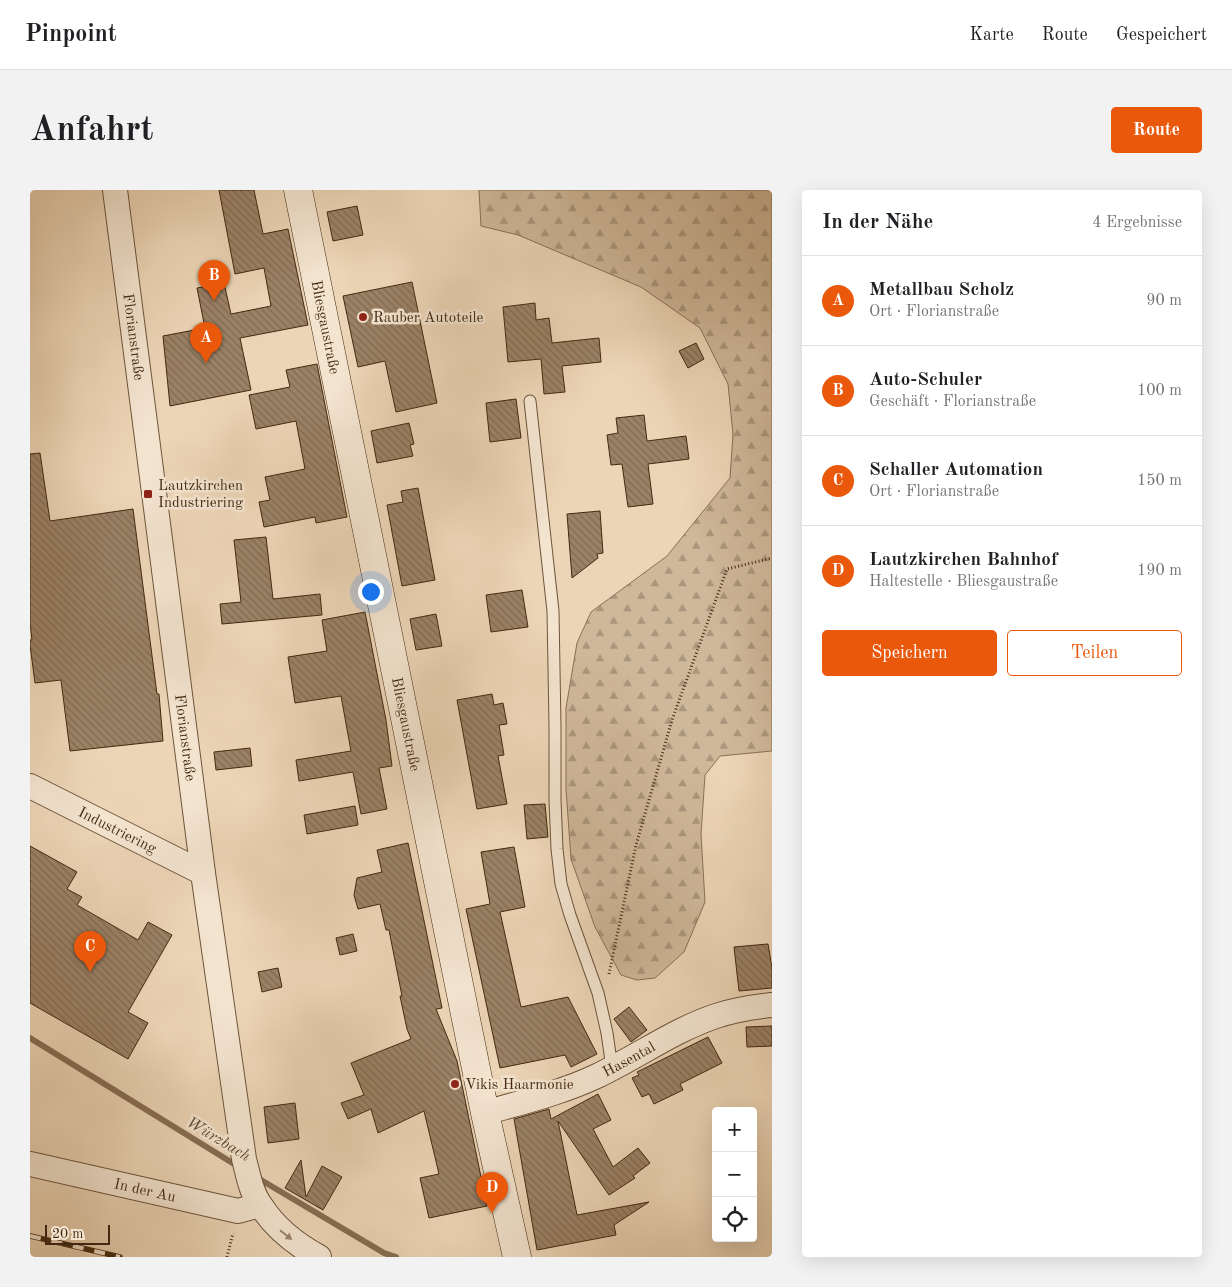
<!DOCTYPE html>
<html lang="de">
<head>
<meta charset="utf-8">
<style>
	body { margin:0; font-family:"Old Standard TT",serif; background:#f2f2f2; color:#202124 }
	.controls { position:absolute; right:15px; bottom:15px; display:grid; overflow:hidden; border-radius:5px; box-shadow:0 5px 20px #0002 }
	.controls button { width:45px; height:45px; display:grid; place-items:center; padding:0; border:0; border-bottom:1px solid #e0e0e0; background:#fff; color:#202124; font:25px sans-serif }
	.scale { position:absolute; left:15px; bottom:12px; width:65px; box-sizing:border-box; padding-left:5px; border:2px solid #432910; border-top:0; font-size:14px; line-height:18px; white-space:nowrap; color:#432910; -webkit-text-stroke:4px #f3e4d0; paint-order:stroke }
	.you { position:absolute; left:340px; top:401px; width:18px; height:18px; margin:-12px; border:4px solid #fff; border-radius:50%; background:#1a73e8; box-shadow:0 0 0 8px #1a73e833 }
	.badge { display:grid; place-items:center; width:32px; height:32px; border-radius:50%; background:#ea580c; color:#fff; font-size:16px; font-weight:700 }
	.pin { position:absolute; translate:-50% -41px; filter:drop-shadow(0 1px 2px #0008) }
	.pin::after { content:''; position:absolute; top:26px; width:18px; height:15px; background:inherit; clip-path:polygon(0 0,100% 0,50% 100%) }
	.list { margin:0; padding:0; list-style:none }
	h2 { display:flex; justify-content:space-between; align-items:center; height:65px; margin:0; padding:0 20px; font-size:21px }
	h2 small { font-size:16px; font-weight:400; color:#757577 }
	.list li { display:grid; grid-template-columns:32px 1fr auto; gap:15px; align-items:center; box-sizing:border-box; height:90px; padding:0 20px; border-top:1px solid #e0e0e0 }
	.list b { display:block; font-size:19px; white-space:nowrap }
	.list p { margin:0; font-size:16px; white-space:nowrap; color:#757577 }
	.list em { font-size:16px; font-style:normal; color:#757577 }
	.actions { display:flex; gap:10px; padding:15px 20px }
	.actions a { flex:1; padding:11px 0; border:1px solid #ea580c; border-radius:5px; text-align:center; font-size:18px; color:#ea580c }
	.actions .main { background:#ea580c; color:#fff }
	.icon { flex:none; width:28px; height:28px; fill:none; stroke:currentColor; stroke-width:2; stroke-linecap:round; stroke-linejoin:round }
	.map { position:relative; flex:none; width:742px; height:1067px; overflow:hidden; border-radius:5px }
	header { display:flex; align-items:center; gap:30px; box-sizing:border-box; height:70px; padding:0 25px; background:#fff; border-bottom:1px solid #e0e0e0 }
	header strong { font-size:24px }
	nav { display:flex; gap:28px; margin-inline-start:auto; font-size:18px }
	.intro { display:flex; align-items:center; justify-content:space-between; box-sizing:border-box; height:120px; padding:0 30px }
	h1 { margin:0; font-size:35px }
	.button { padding:12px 22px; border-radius:5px; background:#ea580c; color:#fff; font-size:18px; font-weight:700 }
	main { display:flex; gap:30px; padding:0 30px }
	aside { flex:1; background:#fff; border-radius:5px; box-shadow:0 5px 20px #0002 }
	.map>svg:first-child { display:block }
</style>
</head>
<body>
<header>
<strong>Pinpoint</strong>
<nav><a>Karte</a><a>Route</a><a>Gespeichert</a></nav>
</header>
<div class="intro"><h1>Anfahrt</h1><a class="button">Route</a></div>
<main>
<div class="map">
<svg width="742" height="1067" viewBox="0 0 742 1067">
	<defs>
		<pattern id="forest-firs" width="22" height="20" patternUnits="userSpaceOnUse" patternTransform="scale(1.25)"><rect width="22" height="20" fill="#cfb89a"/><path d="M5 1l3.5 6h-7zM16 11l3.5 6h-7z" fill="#aa967c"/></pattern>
		<pattern id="building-back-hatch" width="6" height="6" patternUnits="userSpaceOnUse" patternTransform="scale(1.25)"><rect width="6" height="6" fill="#9b8266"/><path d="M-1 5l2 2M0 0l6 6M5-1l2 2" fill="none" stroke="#806a53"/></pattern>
	</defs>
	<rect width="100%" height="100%" fill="#ecd5b6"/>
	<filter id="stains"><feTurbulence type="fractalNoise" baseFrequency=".004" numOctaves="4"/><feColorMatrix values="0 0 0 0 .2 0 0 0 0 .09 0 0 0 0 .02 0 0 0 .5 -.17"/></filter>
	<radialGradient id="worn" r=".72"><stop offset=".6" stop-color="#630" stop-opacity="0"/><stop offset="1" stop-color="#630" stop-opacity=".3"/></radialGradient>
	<polygon fill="url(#forest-firs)" stroke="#897055" points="449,0 742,0 742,561 690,566 675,585 671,644 675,712 654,762 625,788 607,790 591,785 565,737 541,669 536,599 536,518 547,453 561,422 637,366 700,288 703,244 698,194 670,138 611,97 488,45 451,36"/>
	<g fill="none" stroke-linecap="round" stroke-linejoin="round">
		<g stroke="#866d52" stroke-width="6">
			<polyline points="0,848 209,977"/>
			<polyline points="226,987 354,1063 366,1067"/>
		</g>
	</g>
	<g fill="url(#building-back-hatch)" stroke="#432910">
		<polygon points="189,0 224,0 233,44 258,39 278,135 210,148 221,200 140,216 133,146 175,138 167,98 194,93 201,124 241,116 234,78 205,84"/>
		<polygon points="327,16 333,45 303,51 297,22"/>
		<polygon points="382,92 407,213 366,222 355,171 328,177 313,106"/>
		<polygon points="505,113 506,130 519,128 522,153 569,148 571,172 532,176 535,202 514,204 511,169 478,172 473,117"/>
		<polygon points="666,153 674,169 658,178 649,161"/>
		<polygon points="287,174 317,327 286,333 285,327 234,337 229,312 240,310 235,287 275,279 266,231 226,239 219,205 260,197 256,180"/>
		<polygon points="486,209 491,248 460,252 456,213"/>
		<polygon points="614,225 617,251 656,246 659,269 618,274 623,314 598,317 592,274 581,275 577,245 588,243 586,228"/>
		<polygon points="379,233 384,254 380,255 383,266 347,273 341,241"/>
		<polygon points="10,263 20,331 103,319 118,435 127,504 129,504 133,551 40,561 31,490 5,493 0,455 0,450 2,450 0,433 0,264"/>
		<polygon points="388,298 405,390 372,396 357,315 373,312 371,301"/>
		<polygon points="570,321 573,363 567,364 568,368 542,388 537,324"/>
		<polygon points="236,347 243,409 290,404 292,425 192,434 190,414 211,412 204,350"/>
		<polygon points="492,400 498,437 461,442 456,405"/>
		<polygon points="335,422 356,530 362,576 349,578 357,619 331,624 323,582 269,591 266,570 321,561 311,506 265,513 258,467 297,461 292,430"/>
		<polygon points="406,424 412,456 386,460 380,429"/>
		<polygon points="462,504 464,515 473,513 477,534 469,535 474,565 468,566 477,614 447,619 427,510"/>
		<polygon points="220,558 222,576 186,580 184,562"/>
		<polygon points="515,614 518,647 497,649 494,615"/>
		<polygon points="325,616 328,635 277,644 274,625"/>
		<polygon points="378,653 412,818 406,819 427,871 457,1016 399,1028 390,988 409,984 394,921 348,943 341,919 318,929 311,913 334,905 321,873 381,849 377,839 370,806 372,806 359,740 356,740 350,714 328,719 324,705 327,688 352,682 347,660"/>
		<polygon points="0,656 47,682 37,699 52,707 47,715 108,750 118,732 142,745 98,822 118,833 98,869 0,813"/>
		<polygon points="484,657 495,717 470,722 491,817 538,807 567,864 541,877 535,865 470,878 436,719 460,714 451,662"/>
		<polygon points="323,744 327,761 310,765 306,748"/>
		<polygon points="738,754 742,778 742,798 709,801 704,757"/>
		<polygon points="248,778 252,797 232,802 228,782"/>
		<polygon points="599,817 617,840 601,852 584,829"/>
		<polygon points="742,836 742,856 717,857 716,837"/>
		<polygon points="678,847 692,873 650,894 653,900 624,914 619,904 612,907 602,888 609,885 607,882"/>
		<polygon points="568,904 581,930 563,939 583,977 608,958 620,973 603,986 605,988 579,1005 528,931 547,1025 619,1012 584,1035 586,1045 507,1060 484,929 519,919 521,929"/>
		<polygon points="265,913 269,949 238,953 234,917"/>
		<polygon points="271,970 276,1007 292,976 312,987 293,1020 255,998"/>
	</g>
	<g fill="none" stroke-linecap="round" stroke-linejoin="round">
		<g stroke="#6d543a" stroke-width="13">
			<polyline id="lane" points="500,211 523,421 525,537 525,610 527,659 531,694 540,725 568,803 577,843 582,878"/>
		</g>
		<g stroke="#6d543a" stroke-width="26">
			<g id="street">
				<path id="s1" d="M85 0 173 683 214 969C218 984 221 1003 231 1016 245 1038 267 1055 289 1067"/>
				<path id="s2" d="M0 596 173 683"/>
				<path id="s3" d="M455 923C492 912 531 903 567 886 607 867 644 840 686 826 704 820 723 817 742 815"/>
				<path id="s4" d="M0 974 208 1021 230 1015"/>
			</g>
		</g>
		<g stroke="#432910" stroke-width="29">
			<g id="secondary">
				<path id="s5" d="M268 0 455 923 487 1067"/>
			</g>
		</g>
		<g stroke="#432910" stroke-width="3" stroke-dasharray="1 2.5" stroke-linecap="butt">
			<polyline points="579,784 606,655 642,530 697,379 742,368"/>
			<polyline points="197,1067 203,1043"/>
		</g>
		<use href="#lane" stroke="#f3e4d0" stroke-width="11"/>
		<use href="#street" stroke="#f3e4d0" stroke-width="24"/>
		<use href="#secondary" stroke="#f3e4d0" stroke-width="28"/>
		<g stroke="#432910" stroke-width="5.5">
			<polyline id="rail" points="0,1046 90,1067"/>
		</g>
		<use href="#rail" stroke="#f3e4d0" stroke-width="4" stroke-dasharray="11" stroke-linecap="butt"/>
	</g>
	<defs><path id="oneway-solid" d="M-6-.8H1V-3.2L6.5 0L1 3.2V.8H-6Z" transform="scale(1.25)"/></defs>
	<use fill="#9b8670" href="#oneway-solid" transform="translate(256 1045) rotate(38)"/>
	<g fill="#8f2418" stroke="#f3e4d0" stroke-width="2">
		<circle cx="333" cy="127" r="5"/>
		<rect x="113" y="299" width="10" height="10" rx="2.5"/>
		<circle cx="425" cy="894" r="5"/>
	</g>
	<g text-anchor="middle" stroke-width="5" stroke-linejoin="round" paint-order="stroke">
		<g font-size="15" fill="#432910" stroke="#f3e4d0" text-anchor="start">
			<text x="343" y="132">Rauber Autoteile</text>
			<text x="128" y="300">Lautzkirchen<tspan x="128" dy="17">Industriering</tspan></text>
			<text x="435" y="899">Vikis Haarmonie</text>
		</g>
		<g font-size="15" fill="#432910" stroke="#f3e4d0">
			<text dy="5" stroke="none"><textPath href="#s5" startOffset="140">Bliesgaustraße</textPath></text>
			<text dy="5" stroke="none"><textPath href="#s1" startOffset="148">Florianstraße</textPath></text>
			<text dy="5" stroke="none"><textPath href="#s5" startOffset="545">Bliesgaustraße</textPath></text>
			<text dy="5" stroke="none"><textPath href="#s1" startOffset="552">Florianstraße</textPath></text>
			<text dy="5" stroke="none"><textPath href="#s2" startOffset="98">Industriering</textPath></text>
			<text dy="5" stroke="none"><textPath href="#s3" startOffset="154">Hasental</textPath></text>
			<text dy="5" stroke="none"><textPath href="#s4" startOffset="118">In der Au</textPath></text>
		</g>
		<g font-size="16" font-style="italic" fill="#5f462c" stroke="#f3e4d0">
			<text transform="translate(189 948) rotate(31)" y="6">Würzbach</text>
		</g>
	</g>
	<rect width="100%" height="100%" filter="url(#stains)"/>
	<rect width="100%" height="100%" fill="url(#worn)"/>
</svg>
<div class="controls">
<button>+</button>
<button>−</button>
<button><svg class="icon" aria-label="locate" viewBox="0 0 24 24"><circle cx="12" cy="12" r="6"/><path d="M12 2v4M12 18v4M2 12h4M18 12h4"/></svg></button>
</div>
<div class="scale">20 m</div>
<div class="you"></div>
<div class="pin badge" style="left:176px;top:173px">A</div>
<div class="pin badge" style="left:184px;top:111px">B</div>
<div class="pin badge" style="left:60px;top:782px">C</div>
<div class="pin badge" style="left:462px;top:1023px">D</div>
</div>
<aside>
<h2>In der Nähe<small>4 Ergebnisse</small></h2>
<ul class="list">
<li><span class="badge">A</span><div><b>Metallbau Scholz</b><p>Ort · Florianstraße</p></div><em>90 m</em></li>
<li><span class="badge">B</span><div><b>Auto-Schuler</b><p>Geschäft · Florianstraße</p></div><em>100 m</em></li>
<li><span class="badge">C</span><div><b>Schaller Automation</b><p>Ort · Florianstraße</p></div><em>150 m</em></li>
<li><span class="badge">D</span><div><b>Lautzkirchen Bahnhof</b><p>Haltestelle · Bliesgaustraße</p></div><em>190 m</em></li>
</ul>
<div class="actions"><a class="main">Speichern</a><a>Teilen</a></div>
</aside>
</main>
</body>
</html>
